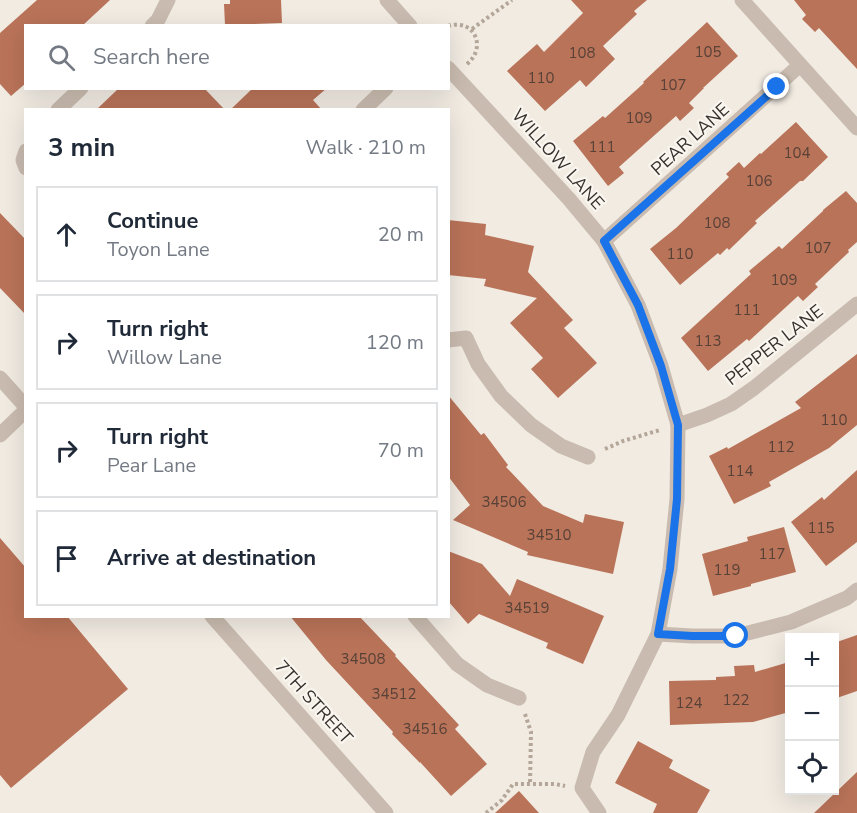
<!DOCTYPE html>
<html lang="en">
<head>
<meta charset="utf-8">
<style>
	body { margin:0; font-family:"Nunito Sans",sans-serif; background:#f2f2f3; color:#1f2937 }
	.controls { position:absolute; right:18px; bottom:18px; display:grid; overflow:hidden; border-radius:0px; box-shadow:0 6px 24px #0002 }
	.controls button { width:54px; height:54px; display:grid; place-items:center; padding:0; border:0; border-bottom:2px solid #e0e1e3; background:#fff; color:#1f2937; font:30px sans-serif }
	.stop { position:absolute; width:18px; height:18px; margin:-14px; border:4px solid #1a73e8; border-radius:50%; background:#fff }
	.stop.end { background:#1a73e8; border-color:#fff; box-shadow:0 2px 6px #0008 }
	.list { margin:0; padding:0; list-style:none }
	h2 { display:flex; justify-content:space-between; align-items:center; height:78px; margin:0; padding:0 24px; font-size:26px }
	h2 small { font-size:20px; font-weight:400; color:#747a83 }
	.list li { display:grid; grid-template-columns:39px 1fr auto; gap:18px; align-items:center; box-sizing:border-box; height:96px; margin:0 12px 12px; padding:0 12px; border:2px solid #e0e1e3; border-radius:0px }
	.list b { display:block; font-size:22px; white-space:nowrap }
	.list p { margin:0; font-size:20px; white-space:nowrap; color:#747a83 }
	.list em { font-size:20px; font-style:normal; color:#747a83 }
	.icon { flex:none; width:33px; height:33px; fill:none; stroke:currentColor; stroke-width:2; stroke-linecap:round; stroke-linejoin:round }
	.map { position:relative; flex:none; width:857px; height:813px; overflow:hidden }
	.search { position:absolute; background:#fff; box-shadow:0 6px 24px #0002; left:24px; top:24px; width:426px; height:66px; display:flex; align-items:center; gap:15px; box-sizing:border-box; padding:0 21px; border-radius:0px; color:#747a83; font-size:22px }
	.panel { position:absolute; background:#fff; box-shadow:0 6px 24px #0002; left:24px; top:108px; width:426px; height:510px; border-radius:0px }
	.map>svg:first-child { display:block }
</style>
</head>
<body>
<div class="map">
<svg width="857" height="813" viewBox="0 0 857 813">
	<rect width="100%" height="100%" fill="#f1ebe2"/>
	<g fill="#b97359">
		<polygon points="37,0 110,0 82,26 26,26 26,83 11,96 0,84 0,33"/>
		<polygon points="230,0 281,0 282,23 225,25 224,4 230,4"/>
		<polygon points="571,0 647,0 634,11 637,14 603,46 615,59 586,87 580,80 545,111 507,71 537,44 544,52 583,13"/>
		<polygon points="794,0 857,0 857,69 819,28 815,32 802,19 806,15"/>
		<polygon points="707,22 738,56 703,88 704,88 689,103 694,108 680,121 676,116 619,167 624,173 608,186 573,141 603,116 605,118 644,83 643,82"/>
		<polygon points="119,88 204,88 225,110 96,110"/>
		<polygon points="253,88 327,88 313,100 322,110 230,110"/>
		<polygon points="796,122 828,157 803,181 800,181 755,221 757,223 729,250 727,248 720,255 718,253 680,285 650,249 676,228 729,177 726,174 739,162 744,168 760,153 761,154"/>
		<polygon points="846,191 857,203 857,242 848,250 849,252 815,284 818,287 803,301 798,296 749,341 747,339 708,371 681,338 751,274 749,271 779,246 782,249 823,211 823,210"/>
		<polygon points="0,213 26,240 26,315 0,288"/>
		<polygon points="448,220 486,224 485,235 534,246 528,272 573,320 564,328 597,363 558,398 531,369 543,358 510,323 537,298 484,286 486,279 448,275"/>
		<polygon points="857,354 857,425 829,448 769,482 771,486 734,504 709,456 727,447 728,449 801,408 795,402"/>
		<polygon points="448,395 481,435 484,433 508,465 506,467 543,506 583,523 585,514 624,522 613,574 527,555 528,552 453,520 470,505 448,476"/>
		<polygon points="857,470 857,542 826,566 791,522 822,497 824,500"/>
		<polygon points="784,527 796,572 751,584 751,586 713,596 702,554 748,541 747,537"/>
		<polygon points="0,538 26,568 26,616 67,616 128,689 11,788 0,775"/>
		<polygon points="448,551 482,564 510,596 517,579 604,616 583,664 546,648 548,643 479,614 468,624 448,601"/>
		<polygon points="290,616 359,616 396,655 395,656 459,725 455,729 487,764 451,796 420,762 420,763 392,734 393,732 326,660"/>
		<polygon points="857,635 857,691 834,699 834,643"/>
		<polygon points="789,662 789,712 753,722 670,725 669,681 716,680 716,677 735,676 734,666 754,665 755,672"/>
		<polygon points="638,741 673,760 669,768 710,790 697,813 653,813 657,804 615,783"/>
		<polygon points="857,772 857,813 814,813"/>
		<polygon points="519,791 539,813 495,813"/>
	</g>
	<g fill="none" stroke-linecap="round" stroke-linejoin="round">
		<g stroke="#b4a699" stroke-width="4" stroke-dasharray="3 3" stroke-linecap="butt">
			<path d="M448 26C475 18 487 48 467 64"/>
			<polyline points="472,29 512,0"/>
			<polyline points="605,449 623,441 660,430"/>
			<polyline points="525,714 531,732 530,784"/>
			<polyline points="486,813 502,800 513,784 555,784 565,786"/>
		</g>
		<g stroke="#c9bbaf" stroke-width="15">
			<polyline points="387,0 410,26"/>
			<polyline points="742,0 857,128"/>
			<polyline points="152,26 158,20 168,0"/>
			<polyline points="448,68 569,199 604,241 638,305 661,366 678,425 677,499 670,569 658,634 618,715 593,752 582,788 599,813"/>
			<polyline points="58,110 81,88"/>
			<polyline points="363,110 386,88"/>
			<polyline points="26,151 23,160 26,168"/>
			<polyline points="604,241 800,65"/>
			<polyline points="448,340 466,338 478,364 501,396 531,425 561,446 588,457"/>
			<polyline points="678,425 707,415 731,404 754,388 857,304"/>
			<polyline points="0,435 26,410"/>
			<polyline points="415,616 457,664 487,685 519,698"/>
			<polyline points="658,634 692,636 736,636 791,622 847,598 857,590"/>
		</g>
		<g stroke="#c9bbaf" stroke-width="15">
			<polyline points="0,378 26,407"/>
			<polyline points="212,616 386,813"/>
		</g>
	</g>
	<g fill="none" stroke-linecap="round" stroke-linejoin="round">
		<polyline stroke="#1a73e8" stroke-width="8" points="736,636 692,636 658,634 670,569 677,499 678,425 661,366 638,305 604,241 777,87"/>
	</g>
	<g text-anchor="middle" stroke-width="4.5" stroke-linejoin="round" paint-order="stroke">
		<g font-size="15" fill="#584137">
			<text x="708" y="57">105</text>
			<text x="582" y="58">108</text>
			<text x="541" y="83">110</text>
			<text x="673" y="90">107</text>
			<text x="639" y="123">109</text>
			<text x="602" y="152">111</text>
			<text x="797" y="158">104</text>
			<text x="759" y="186">106</text>
			<text x="717" y="228">108</text>
			<text x="818" y="253">107</text>
			<text x="680" y="259">110</text>
			<text x="784" y="285">109</text>
			<text x="747" y="315">111</text>
			<text x="708" y="346">113</text>
			<text x="834" y="425">110</text>
			<text x="781" y="452">112</text>
			<text x="740" y="476">114</text>
			<text x="504" y="507">34506</text>
			<text x="821" y="533">115</text>
			<text x="549" y="540">34510</text>
			<text x="772" y="559">117</text>
			<text x="727" y="575">119</text>
			<text x="527" y="613">34519</text>
			<text x="363" y="664">34508</text>
			<text x="394" y="699">34512</text>
			<text x="736" y="705">122</text>
			<text x="689" y="708">124</text>
			<text x="425" y="734">34516</text>
		</g>
		<g font-size="18" fill="#38302c" stroke="#f9f5ef">
			<text transform="translate(690 139) rotate(-42)" y="6">PEAR LANE</text>
			<text transform="translate(558 159) rotate(48)" y="6">WILLOW LANE</text>
			<text transform="translate(774 345) rotate(-38)" y="6">PEPPER LANE</text>
			<text transform="translate(314 702) rotate(48)" y="6">7TH STREET</text>
		</g>
	</g>
</svg>
<div class="controls">
<button>+</button>
<button>−</button>
<button><svg class="icon" aria-label="locate" viewBox="0 0 24 24"><circle cx="12" cy="12" r="6"/><path d="M12 2v4M12 18v4M2 12h4M18 12h4"/></svg></button>
</div>
<div class="stop" style="left:736px;top:636px"></div>
<div class="stop end" style="left:777px;top:87px"></div>
<div class="search"><svg class="icon" aria-label="search" viewBox="0 0 24 24"><circle cx="10" cy="10" r="6"/><path d="M15 15l6 6"/></svg>Search here</div>
<section class="panel">
<h2>3 min<small>Walk · 210 m</small></h2>
<ul class="list">
<li><svg class="icon" aria-label="ahead" viewBox="0 0 24 24"><path d="M12 20V5M6 11l6-6 6 6"/></svg><div><b>Continue</b><p>Toyon Lane</p></div><em>20 m</em></li>
<li><svg class="icon" aria-label="right" viewBox="0 0 24 24"><path d="M7 20v-9h11M14 6l5 5-5 5"/></svg><div><b>Turn right</b><p>Willow Lane</p></div><em>120 m</em></li>
<li><svg class="icon" aria-label="right" viewBox="0 0 24 24"><path d="M7 20v-9h11M14 6l5 5-5 5"/></svg><div><b>Turn right</b><p>Pear Lane</p></div><em>70 m</em></li>
<li><svg class="icon" aria-label="arrive" viewBox="0 0 24 24"><path d="M6 21V4h12l-3 4 3 4H6"/></svg><div><b>Arrive at destination</b></div></li>
</ul>
</section>
</div>
</body>
</html>
